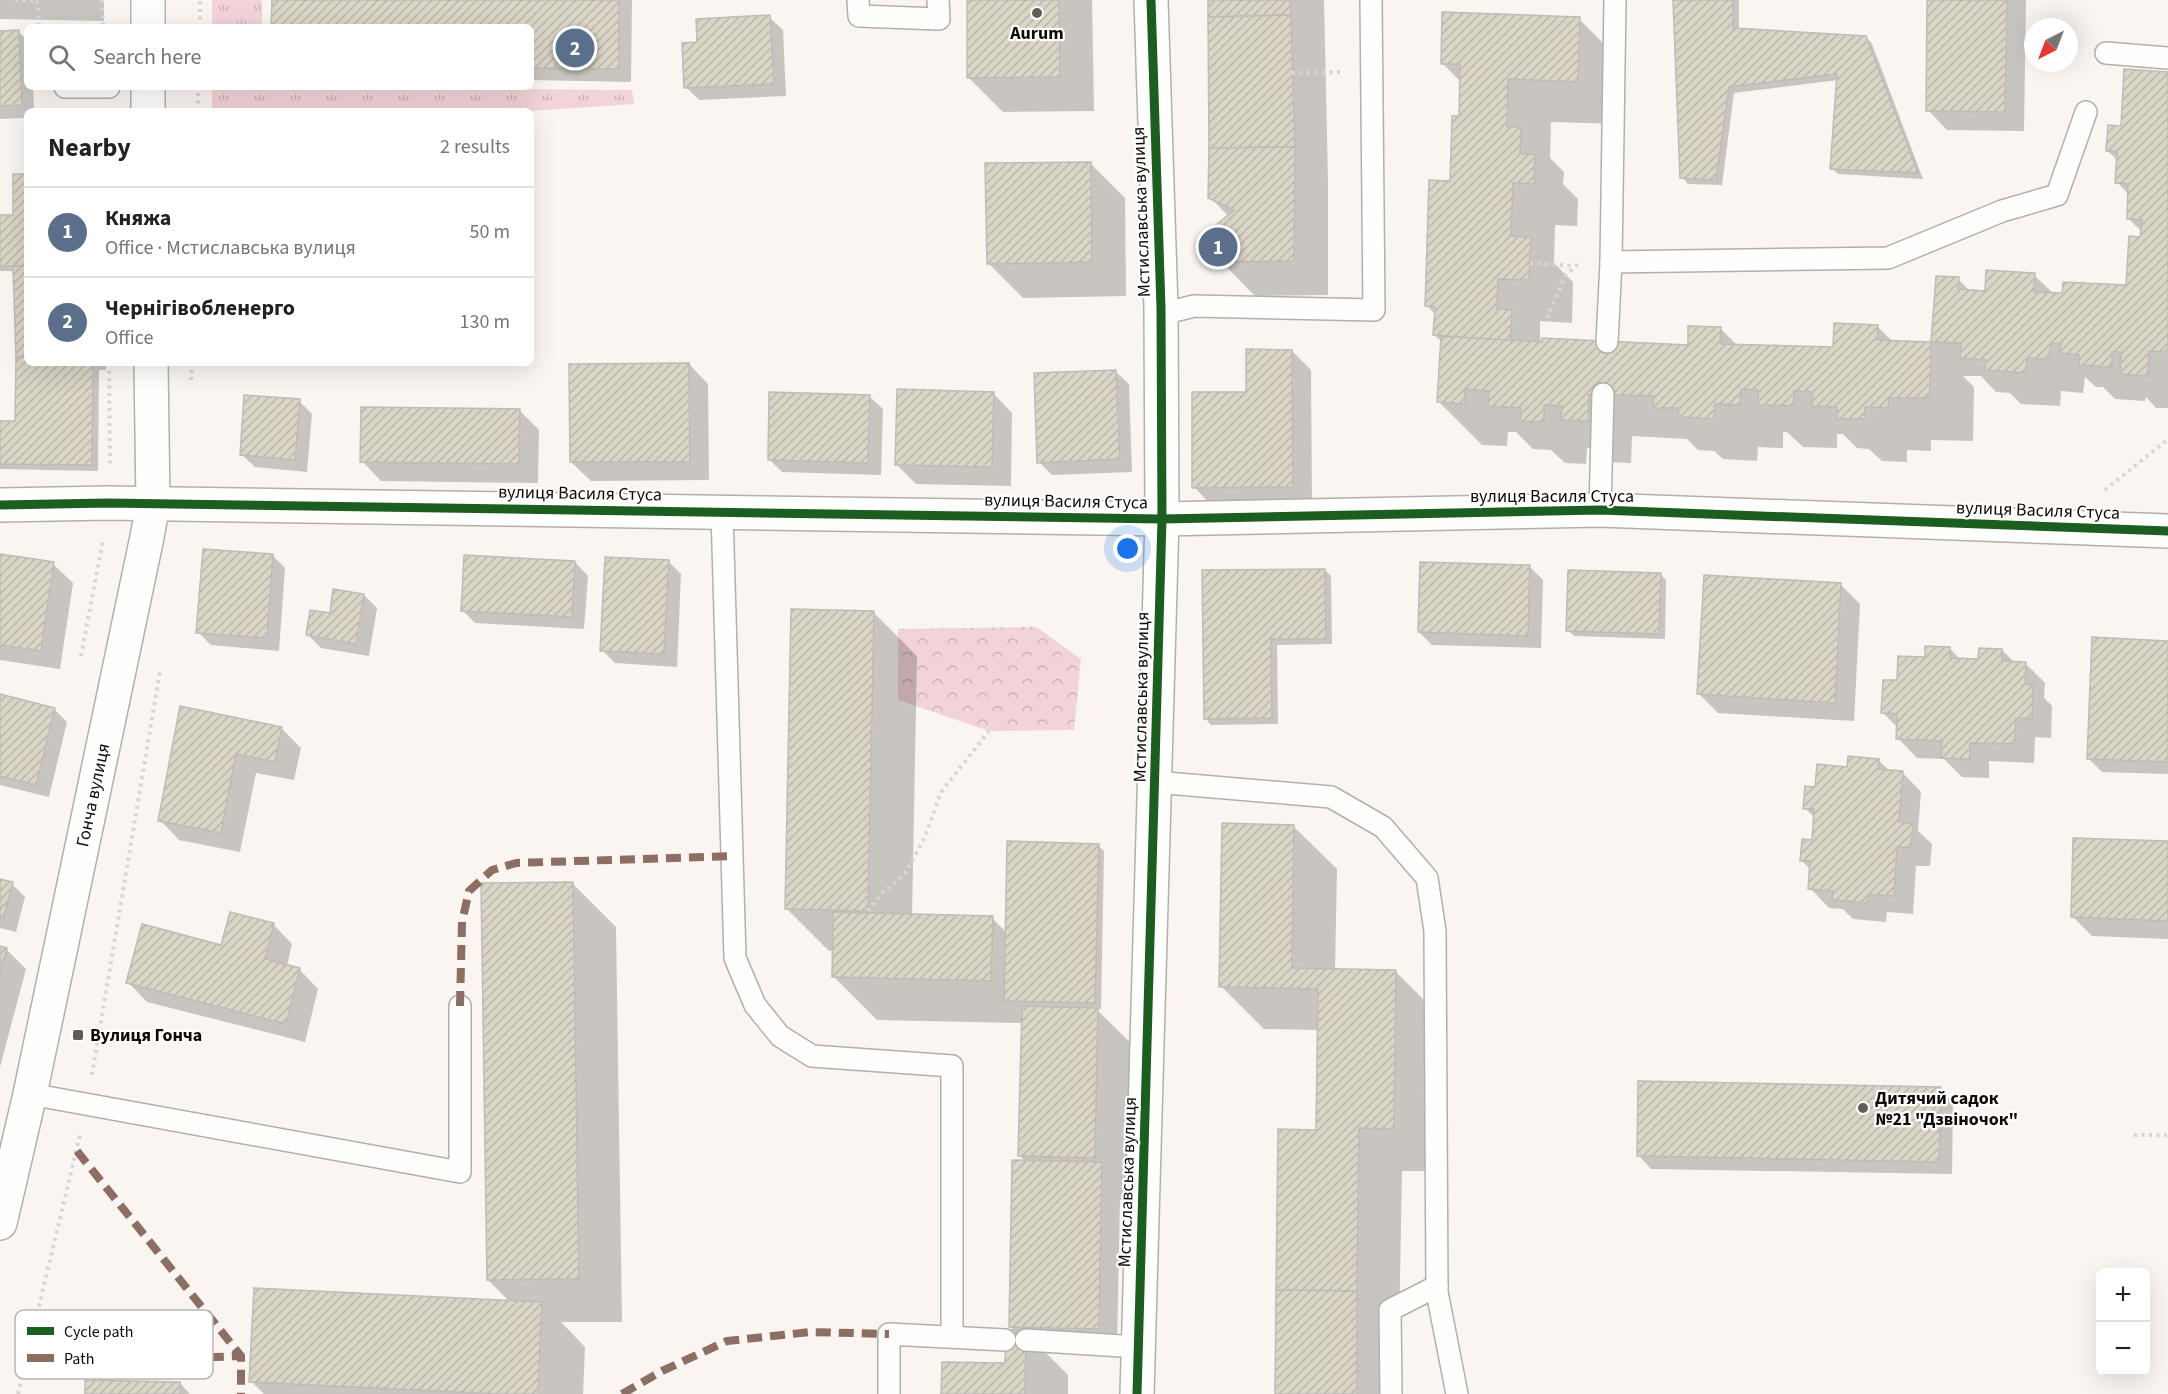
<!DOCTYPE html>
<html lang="en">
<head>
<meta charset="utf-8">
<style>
	body { margin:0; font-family:"Source Sans 3",sans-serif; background:#f2f2f2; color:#222 }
	.controls { position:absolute; right:18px; bottom:18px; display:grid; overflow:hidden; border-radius:9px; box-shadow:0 6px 24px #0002 }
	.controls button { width:54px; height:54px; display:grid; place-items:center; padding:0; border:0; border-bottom:2px solid #e0e0e0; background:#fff; color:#222; font:30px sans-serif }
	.compass { position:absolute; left:2024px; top:18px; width:54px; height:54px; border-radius:50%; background:#fff; box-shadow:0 6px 24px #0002; rotate:222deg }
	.you { position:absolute; left:1128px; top:549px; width:21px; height:21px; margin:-15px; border:4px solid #fff; border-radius:50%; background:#1a73e8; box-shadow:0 0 0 9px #1a73e833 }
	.badge { display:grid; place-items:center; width:39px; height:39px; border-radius:50%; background:#1a73e8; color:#fff; font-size:20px; font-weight:700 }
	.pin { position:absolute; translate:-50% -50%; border:3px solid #fff; box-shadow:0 2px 6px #0006 }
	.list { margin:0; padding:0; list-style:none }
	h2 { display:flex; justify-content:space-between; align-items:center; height:78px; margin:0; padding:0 24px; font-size:26px }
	h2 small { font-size:20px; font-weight:400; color:#767676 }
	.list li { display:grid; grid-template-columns:39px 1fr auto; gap:18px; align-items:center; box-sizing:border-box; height:90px; padding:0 24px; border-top:2px solid #e0e0e0 }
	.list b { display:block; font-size:22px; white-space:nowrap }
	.list p { margin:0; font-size:20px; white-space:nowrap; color:#767676 }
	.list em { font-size:20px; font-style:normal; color:#767676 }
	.icon { flex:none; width:33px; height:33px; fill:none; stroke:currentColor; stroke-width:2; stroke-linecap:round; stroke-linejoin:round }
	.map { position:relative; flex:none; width:2168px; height:1394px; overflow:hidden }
	.search { position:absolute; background:#fff; box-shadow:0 6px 24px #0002; left:24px; top:24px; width:510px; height:66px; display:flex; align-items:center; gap:15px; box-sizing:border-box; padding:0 21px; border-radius:9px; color:#767676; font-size:22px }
	.panel { position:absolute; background:#fff; box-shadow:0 6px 24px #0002; left:24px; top:108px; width:510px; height:258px; border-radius:9px }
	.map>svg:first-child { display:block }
</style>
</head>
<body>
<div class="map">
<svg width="2168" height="1394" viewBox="0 0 2168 1394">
	<defs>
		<pattern id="grass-tufts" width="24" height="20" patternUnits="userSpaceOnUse" patternTransform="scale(1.5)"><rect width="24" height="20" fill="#f1d3d8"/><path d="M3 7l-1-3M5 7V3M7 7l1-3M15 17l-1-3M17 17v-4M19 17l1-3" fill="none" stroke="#cdb4b8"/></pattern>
		<pattern id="park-crowns" width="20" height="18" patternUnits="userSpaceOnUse" patternTransform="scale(1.5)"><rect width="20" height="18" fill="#f1d3d8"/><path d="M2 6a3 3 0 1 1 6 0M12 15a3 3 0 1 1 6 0" fill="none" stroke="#cdb4b8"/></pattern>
		<pattern id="building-hatch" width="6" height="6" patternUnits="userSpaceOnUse" patternTransform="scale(1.5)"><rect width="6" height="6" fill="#dad5c7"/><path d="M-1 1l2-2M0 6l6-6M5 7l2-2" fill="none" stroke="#bab6a9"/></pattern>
	</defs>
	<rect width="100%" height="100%" fill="#faf5f1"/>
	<g fill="url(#grass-tufts)">
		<rect x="212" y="0" width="50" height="27"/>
		<polygon points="212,87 632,90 634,104 530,111 212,111"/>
	</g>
	<polygon fill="url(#park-crowns)" points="1036,627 1081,659 1074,730 989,731 898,700 898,629"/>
	<g fill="#0003">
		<polygon points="0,0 104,0 104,21 0,19"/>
		<polygon points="273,0 632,0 631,82 531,80 531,27 273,27"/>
		<polygon points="968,0 1092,0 1094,111 1003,112 969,78"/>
		<polygon points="1209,0 1324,0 1328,182 1328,295 1255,296 1200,240 1228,216 1210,197"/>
		<polygon points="1675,0 1739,0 1739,30 1866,37 1872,44 1923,179 1838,174 1831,168 1838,80 1734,93 1722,185 1688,184 1682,177"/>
		<polygon points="1928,0 2026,0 2024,131 1947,130 1928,110"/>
		<polygon points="769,17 783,30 786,96 699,100 686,87 699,44"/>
		<polygon points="1579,19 1622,62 1621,124 1551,122 1550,158 1564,172 1563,184 1578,199 1577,226 1555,225 1554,263 1573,282 1572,323 1540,321 1540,339 1543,343 1689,346 1720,328 1738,346 1835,348 1877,326 1893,342 1933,343 1937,278 1958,279 1971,292 1986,293 2034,275 2054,294 2127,287 2142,232 2128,218 2129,195 2117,182 2118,161 2108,151 2123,127 2168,73 2168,408 2156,408 2146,397 2145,401 2115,399 2103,387 2096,387 2085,377 2083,393 2061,391 2060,406 2021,404 2010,393 1996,392 1981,376 1963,376 1974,387 1973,441 1931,440 1931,451 1907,450 1907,462 1882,461 1869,449 1857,448 1843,434 1837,434 1837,448 1803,447 1787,432 1783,432 1783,448 1758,447 1757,461 1723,459 1714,451 1698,450 1687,439 1632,436 1631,463 1606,462 1592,448 1587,448 1586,464 1565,463 1551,450 1533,449 1516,432 1508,432 1507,446 1482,445 1439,402 1442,342 1434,335 1436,315 1427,306 1451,182 1460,117 1461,82 1442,63"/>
		<polygon points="0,32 19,32 27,40 27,87 33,87 34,111 27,111 27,118 0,119"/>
		<polygon points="1090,163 1125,198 1126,296 1023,298 988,263"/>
		<polygon points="27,175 27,363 106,363 106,370 99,370 98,471 0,469 0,423 16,423 17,356 15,271 0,271 0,217 15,217"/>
		<polygon points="1292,351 1311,370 1312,506 1213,507 1194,487 1247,394"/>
		<polygon points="689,364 708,384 709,480 591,481 571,462"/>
		<polygon points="1115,371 1129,384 1132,472 1052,475 1039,462"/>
		<polygon points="993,393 1012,413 1011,486 916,484 896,464"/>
		<polygon points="869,396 883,409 881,475 782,472 769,459"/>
		<polygon points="299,401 312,414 307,472 255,467 241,454"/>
		<polygon points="519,410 539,430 538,483 381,481 362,461"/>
		<polygon points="0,555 53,564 73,583 60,669 0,660"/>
		<polygon points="272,555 285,568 279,651 211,645 198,632"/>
		<polygon points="668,561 681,574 677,667 615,663 602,650"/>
		<polygon points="575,562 588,576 584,629 475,623 462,610"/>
		<polygon points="1530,567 1543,580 1541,648 1432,645 1419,632"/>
		<polygon points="1325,570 1331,576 1332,644 1277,645 1278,724 1211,725 1205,718"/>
		<polygon points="1660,574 1666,580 1665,639 1574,636 1568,630"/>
		<polygon points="1841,585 1860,604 1854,721 1718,713 1699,694"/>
		<polygon points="364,595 377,608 369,656 321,648 308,635 331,615"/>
		<polygon points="874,613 917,656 912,916 992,918 1007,933 1098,845 1104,851 1101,1009 1096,1009 1141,1053 1138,1201 1120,1200 1117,1348 1040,1347 1068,1375 1068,1394 942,1394 1006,1365 1015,1332 1010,1327 1026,1162 1020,1156 1023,1023 877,1020 834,977 834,951 829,951 786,908"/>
		<polygon points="2168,642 2168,774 2102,772 2089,759"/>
		<polygon points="1950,649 1961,660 1980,661 2002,650 2015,663 2026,664 2045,683 2044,698 2052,706 2051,738 2035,737 2034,763 1989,761 1989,778 1962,777 1944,759 1917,758 1898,738 1898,728 1883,713 1898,682 1926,659"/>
		<polygon points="0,696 54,709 67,722 49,797 0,785"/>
		<polygon points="182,708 281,728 301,748 294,780 256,773 240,852 179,840 160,820"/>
		<polygon points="1878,760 1890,771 1902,772 1921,792 1918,831 1932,844 1930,866 1916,866 1913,914 1887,912 1886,922 1853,919 1843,909 1829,908 1810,888 1811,870 1801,860 1813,842 1815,818 1805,808 1817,788 1849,768"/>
		<polygon points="1293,826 1337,869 1335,970 1395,971 1439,1015 1436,1171 1402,1171 1399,1334 1391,1394 1276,1394 1318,1132 1319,1030 1264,1029 1221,986"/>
		<polygon points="2168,843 2168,939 2092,936 2073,917"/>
		<polygon points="0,881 12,884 25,897 16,932 0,928"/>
		<polygon points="572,883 616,927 622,1322 561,1322 585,1347 583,1394 264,1394 251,1381 510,1302 488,1280"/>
		<polygon points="273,924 292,944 287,966 299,969 318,989 305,1042 147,1002 128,982 223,947"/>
		<polygon points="0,948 6,949 26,969 0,1067"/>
		<polygon points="1940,1089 1953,1102 1952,1174 1651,1169 1638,1155"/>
		<polygon points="180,1383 190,1394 86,1394"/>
	</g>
	<g fill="url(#building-hatch)" stroke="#bfbcb7" stroke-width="1.5">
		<polygon points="272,0 619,0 619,69 531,68 531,27 271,27"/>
		<polygon points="967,0 1059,0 1060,77 967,78"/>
		<polygon points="1208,0 1290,0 1291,15 1208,17"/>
		<polygon points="1673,0 1733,0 1733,28 1866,36 1918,173 1830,169 1837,74 1729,87 1716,180 1680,178"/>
		<polygon points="1927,0 2007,0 2005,112 1926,111"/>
		<polygon points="1442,12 1580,17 1578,82 1508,79 1507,127 1521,127 1520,154 1535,154 1534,184 1513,183 1511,236 1531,237 1529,280 1498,279 1497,309 1512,310 1511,341 1433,335 1435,307 1425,306 1429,180 1450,181 1452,116 1459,116 1460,64 1441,64"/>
		<polygon points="770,15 774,84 684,88 682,43 697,42 696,19"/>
		<polygon points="1291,15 1295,147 1209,148 1208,17"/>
		<polygon points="19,30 22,105 0,106 0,31"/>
		<polygon points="2124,69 2168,72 2168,349 2164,352 2149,351 2148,376 2120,374 2121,352 2112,352 2112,367 2079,365 2079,355 2060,353 2061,344 2051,343 2049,359 2027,358 2026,373 1985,370 1986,360 1960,358 1961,343 1931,342 1936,276 1959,277 1958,289 1985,291 1986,270 2035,273 2034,292 2062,293 2063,282 2126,285 2129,236 2140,237 2142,220 2127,219 2128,184 2115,183 2117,152 2106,151 2108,125 2121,126"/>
		<polygon points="1295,147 1294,261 1219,262 1198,240 1234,210 1208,198 1209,148"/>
		<polygon points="1091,162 1092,262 987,264 985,163"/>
		<polygon points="13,174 27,174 27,266 0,266 0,215 13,215"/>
		<polygon points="13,266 27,266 27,357 16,357"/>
		<polygon points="1834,323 1878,325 1877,340 1931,342 1930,398 1889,398 1888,408 1865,407 1864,419 1837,419 1837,407 1812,406 1813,392 1794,391 1794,406 1758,405 1758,390 1741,389 1740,405 1715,404 1714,419 1678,417 1679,408 1653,408 1654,396 1589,394 1588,421 1561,420 1562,406 1544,405 1544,422 1520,421 1521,408 1488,406 1489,391 1465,389 1465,404 1437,402 1441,336 1542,342 1542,338 1688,345 1688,326 1721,327 1720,344 1833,347"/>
		<polygon points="1246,349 1292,350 1293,487 1192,488 1192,392 1246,392"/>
		<polygon points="16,357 27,357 27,363 93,363 92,465 0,464 0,421 15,421"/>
		<polygon points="689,363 690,462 570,462 569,364"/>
		<polygon points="1116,370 1120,459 1037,463 1034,373"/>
		<polygon points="897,389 994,392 992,467 895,465"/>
		<polygon points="769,392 870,395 868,463 768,460"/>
		<polygon points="244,395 300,399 295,460 240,455"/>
		<polygon points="361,407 520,409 519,464 360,462"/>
		<polygon points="203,549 273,554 267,638 196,633"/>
		<polygon points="0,554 54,562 41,651 0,645"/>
		<polygon points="464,555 575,561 572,617 461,611"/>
		<polygon points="605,557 669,560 664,654 600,651"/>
		<polygon points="1420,562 1530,565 1528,636 1418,632"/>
		<polygon points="1325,569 1326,639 1271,639 1272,718 1204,719 1202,570"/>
		<polygon points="1568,570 1661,573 1659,634 1566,631"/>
		<polygon points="1704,575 1841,583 1835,703 1697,694"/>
		<polygon points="333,589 364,594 356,644 306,635 310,610 330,613"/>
		<polygon points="791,609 874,611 868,911 785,909"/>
		<polygon points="2092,637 2168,641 2168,762 2087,759"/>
		<polygon points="1925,646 1950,647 1950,658 1978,659 1979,648 2002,649 2002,661 2026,662 2025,684 2033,685 2032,719 2016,718 2015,744 1970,743 1970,759 1941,758 1942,741 1896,739 1897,714 1881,713 1883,680 1897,680 1898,656 1925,657"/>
		<polygon points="0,694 55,708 36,785 0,776"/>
		<polygon points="180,706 282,727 275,762 236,754 221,833 158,821"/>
		<polygon points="1848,756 1879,759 1878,769 1903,771 1899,822 1913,824 1911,848 1897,847 1894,896 1868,894 1867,903 1832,900 1833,891 1808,889 1810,861 1800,861 1802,839 1812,840 1814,809 1803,809 1805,786 1815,787 1817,764 1847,767"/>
		<polygon points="1222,823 1294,825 1292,968 1396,970 1394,1129 1359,1128 1357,1291 1276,1290 1278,1129 1316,1130 1318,989 1219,987"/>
		<polygon points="2073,838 2168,841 2168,921 2071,917"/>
		<polygon points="1007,841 1099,844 1095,1003 1004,1001"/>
		<polygon points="0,879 13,882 3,920 0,919"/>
		<polygon points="573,882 579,1279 487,1280 481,883"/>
		<polygon points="230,912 274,923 265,959 300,968 286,1024 126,983 142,924 221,945"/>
		<polygon points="833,912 993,916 991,981 832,977"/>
		<polygon points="0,946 7,948 0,974"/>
		<polygon points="1022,1006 1098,1008 1095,1158 1018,1156"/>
		<polygon points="1638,1081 1941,1087 1939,1162 1637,1156"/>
		<polygon points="1012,1160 1102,1162 1099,1329 1009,1327"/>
		<polygon points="254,1288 542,1302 538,1394 498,1394 249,1382"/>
		<polygon points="1276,1290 1357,1291 1357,1394 1275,1394"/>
		<polygon points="1006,1330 1026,1331 1025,1394 941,1394 942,1362 1005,1363"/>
		<polygon points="85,1380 180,1382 180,1394 85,1394"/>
	</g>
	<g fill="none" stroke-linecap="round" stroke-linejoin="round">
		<g stroke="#b4afab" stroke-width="24">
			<g id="service">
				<polyline points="858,0 859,16 939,19 938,0"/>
				<polyline points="2106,53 2168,58"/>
				<polyline points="65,87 109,87"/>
				<polyline points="1611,262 1888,258 2002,211 2057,195 2086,112"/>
				<polyline points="1161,308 1178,310 1194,306 1374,310 1371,0"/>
				<polyline points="1607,342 1611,262 1615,0"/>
				<polyline points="1600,510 1603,394"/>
				<polyline points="722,512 735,958 755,1005 780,1036 812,1056 952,1066 952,1337"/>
				<polyline points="1155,782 1331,797 1383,827 1427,878 1435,931 1437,1292 1457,1394"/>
				<polyline points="30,1094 460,1172 460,1006"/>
				<polyline points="1026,1340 1138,1347"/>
				<polyline points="889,1394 889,1334 1005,1340"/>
				<polyline points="1391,1394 1390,1310 1437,1286"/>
			</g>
		</g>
		<g stroke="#b4afab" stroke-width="36">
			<g id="minor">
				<polyline points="0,505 108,503 1162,519 1600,510 2168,531"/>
				<polyline points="1137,1394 1162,519 1161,308 1151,0"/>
			</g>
		</g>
		<g stroke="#b4afab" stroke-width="36">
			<g id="tertiary">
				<polyline points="148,27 148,0"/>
				<polyline points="148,87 148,111"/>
				<path id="s1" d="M0 1223 30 1094 147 537 153 504 151 363"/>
			</g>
		</g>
		<g stroke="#d7d6d5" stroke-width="4" stroke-dasharray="3 4.5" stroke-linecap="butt">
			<polyline points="15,0 37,0 39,27"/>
			<polyline points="102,0 103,27"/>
			<polyline points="200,27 200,0"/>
			<polyline points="1292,73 1341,72"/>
			<polyline points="198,111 198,87"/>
			<polyline points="1530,263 1575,266"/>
			<polyline points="1547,318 1566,275 1579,263"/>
			<polyline points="109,363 110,467"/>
			<polyline points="191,380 192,363"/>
			<polyline points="2105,490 2168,439"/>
			<polyline points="81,656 103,540"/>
			<polyline points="868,911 882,893 905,874 925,837 941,792 989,731"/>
			<polyline points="92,1075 160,671"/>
			<polyline points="2134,1135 2168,1135"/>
			<polyline points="18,1394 80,1135"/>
		</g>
		<use href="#service" stroke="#fefefd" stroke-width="21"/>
		<use href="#minor" stroke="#fefefd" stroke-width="33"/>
		<use href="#tertiary" stroke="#fefefd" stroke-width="33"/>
		<g stroke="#8d6e63" stroke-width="8" stroke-dasharray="15 8" stroke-linecap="butt">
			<polyline points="460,1006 462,922 469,891 492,870 516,863 732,856"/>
			<polyline points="77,1151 241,1356"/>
			<polyline points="25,1364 241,1356 241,1394"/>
			<polyline points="622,1394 662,1371 727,1341 810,1332 889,1334"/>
		</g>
		<g stroke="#fff" stroke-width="13">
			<g id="cycleway">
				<polyline points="0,505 108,503 1162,519 1600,510 2168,531"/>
				<polyline points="1137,1394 1162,519 1161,308 1151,0"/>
			</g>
		</g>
		<use href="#cycleway" stroke="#1b5e20" stroke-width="9"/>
	</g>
	<g fill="#615c59" stroke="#fff" stroke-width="2">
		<circle cx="1037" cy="13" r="6"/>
		<rect x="72" y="1029" width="12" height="12" rx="3"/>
		<circle cx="1863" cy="1108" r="6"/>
	</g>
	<g text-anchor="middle" stroke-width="4.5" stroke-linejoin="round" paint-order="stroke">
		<g font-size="18" font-weight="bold" fill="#0f0a07" stroke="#fff" text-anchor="start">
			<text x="1037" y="39" text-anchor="middle">Aurum</text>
			<text x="90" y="1041">Вулиця Гонча</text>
			<text x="1875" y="1104">Дитячий садок<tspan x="1875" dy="21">№21 "Дзвіночок"</tspan></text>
		</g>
		<g font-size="18" fill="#0f0a07" stroke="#fff">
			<text transform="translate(1141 212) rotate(-92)" y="6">Мстиславська вулиця</text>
			<text transform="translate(580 493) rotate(1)" y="6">вулиця Василя Стуса</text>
			<text x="1552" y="502">вулиця Василя Стуса</text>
			<text transform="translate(1066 501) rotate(1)" y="6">вулиця Василя Стуса</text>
			<text transform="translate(2038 510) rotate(2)" y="6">вулиця Василя Стуса</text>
			<text transform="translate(1141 697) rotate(-89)" y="6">Мстиславська вулиця</text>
			<text dy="6" stroke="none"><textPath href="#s1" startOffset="438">Гонча вулиця</textPath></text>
			<text transform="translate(1127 1182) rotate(-88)" y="6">Мстиславська вулиця</text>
		</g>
	</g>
	<rect x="15" y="1310" width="198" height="69" rx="9" fill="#fff" stroke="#b7b6b5" stroke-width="1.5"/>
	<rect x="27" y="1327" width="27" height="8" fill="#1b5e20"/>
	<rect x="27" y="1354" width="27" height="8" fill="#8d6e63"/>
	<g font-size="16" fill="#0f0a07">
		<text x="64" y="1337">Cycle path</text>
		<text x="64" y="1364">Path</text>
	</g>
</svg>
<div class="controls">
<button>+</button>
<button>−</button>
</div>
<svg class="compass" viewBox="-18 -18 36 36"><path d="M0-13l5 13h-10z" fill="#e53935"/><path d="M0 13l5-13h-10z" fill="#767676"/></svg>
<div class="you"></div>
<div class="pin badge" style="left:1218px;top:247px;background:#5c6f8a">1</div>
<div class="pin badge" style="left:575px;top:48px;background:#5c6f8a">2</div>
<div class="search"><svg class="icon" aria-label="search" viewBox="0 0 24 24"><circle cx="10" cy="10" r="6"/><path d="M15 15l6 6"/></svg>Search here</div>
<section class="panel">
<h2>Nearby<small>2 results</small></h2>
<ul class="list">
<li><span class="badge" style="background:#5c6f8a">1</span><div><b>Княжа</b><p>Office · Мстиславська вулиця</p></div><em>50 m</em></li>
<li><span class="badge" style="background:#5c6f8a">2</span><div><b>Чернігівобленерго</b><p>Office</p></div><em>130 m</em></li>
</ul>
</section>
</div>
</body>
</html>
